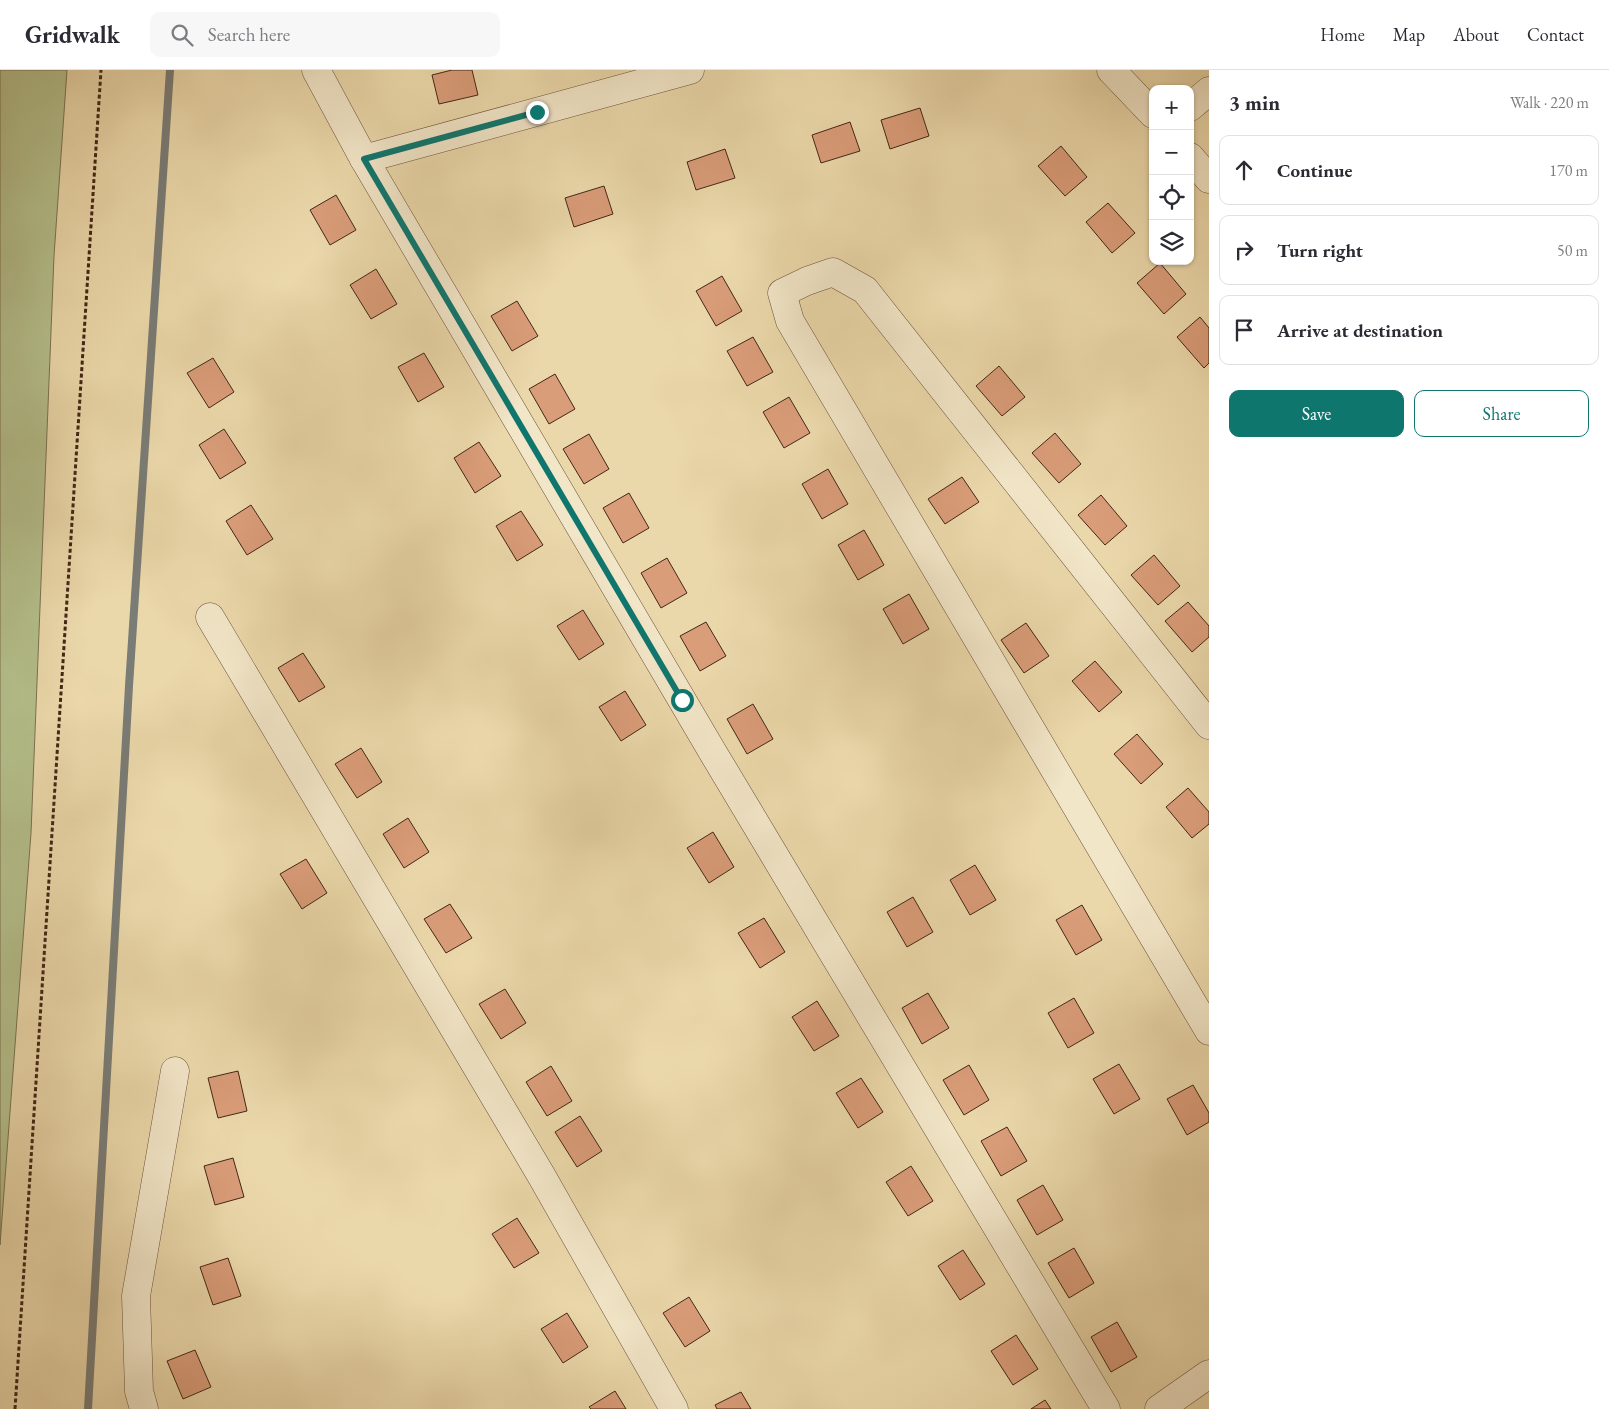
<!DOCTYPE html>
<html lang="en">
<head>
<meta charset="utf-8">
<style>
	body { margin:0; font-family:"EB Garamond",serif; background:#f7f7f7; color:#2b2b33 }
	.controls { position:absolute; right:15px; top:15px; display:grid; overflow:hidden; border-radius:10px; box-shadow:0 1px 4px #0004 }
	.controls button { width:45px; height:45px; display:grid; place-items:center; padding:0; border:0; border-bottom:1px solid #e1e1e2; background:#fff; color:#2b2b33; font:25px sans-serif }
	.stop { position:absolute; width:15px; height:15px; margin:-11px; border:4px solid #0f766e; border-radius:50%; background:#fff }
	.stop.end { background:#0f766e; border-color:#fff; box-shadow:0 1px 5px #0008 }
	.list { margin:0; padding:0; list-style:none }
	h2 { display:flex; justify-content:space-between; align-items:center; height:65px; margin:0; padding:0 20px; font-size:21px }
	h2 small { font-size:16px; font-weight:400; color:#7c7c81 }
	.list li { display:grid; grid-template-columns:32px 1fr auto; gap:15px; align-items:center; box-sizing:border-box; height:70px; margin:0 10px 10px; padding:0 10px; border:1px solid #e1e1e2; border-radius:10px }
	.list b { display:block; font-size:19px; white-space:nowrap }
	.list em { font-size:16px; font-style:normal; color:#7c7c81 }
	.actions { display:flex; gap:10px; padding:15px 20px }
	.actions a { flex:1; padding:11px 0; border:1px solid #0f766e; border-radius:10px; text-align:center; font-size:18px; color:#0f766e }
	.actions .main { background:#0f766e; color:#fff }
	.icon { flex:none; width:28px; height:28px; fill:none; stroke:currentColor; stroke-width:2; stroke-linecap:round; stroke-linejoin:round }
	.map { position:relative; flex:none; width:1209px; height:1339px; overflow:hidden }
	header { display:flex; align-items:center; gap:30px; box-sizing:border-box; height:70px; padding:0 25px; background:#fff; border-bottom:1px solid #e1e1e2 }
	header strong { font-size:24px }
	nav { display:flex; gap:28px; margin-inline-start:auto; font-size:18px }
	.search { width:350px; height:45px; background:#f7f7f7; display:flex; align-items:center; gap:12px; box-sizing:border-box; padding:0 18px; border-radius:10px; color:#7c7c81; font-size:19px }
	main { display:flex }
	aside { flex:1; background:#fff }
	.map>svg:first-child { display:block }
</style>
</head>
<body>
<header>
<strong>Gridwalk</strong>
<div class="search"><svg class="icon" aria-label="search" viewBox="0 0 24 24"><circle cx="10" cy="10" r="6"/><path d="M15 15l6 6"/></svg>Search here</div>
<nav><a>Home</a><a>Map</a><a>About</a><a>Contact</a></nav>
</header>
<main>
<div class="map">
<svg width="1209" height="1339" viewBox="0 0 1209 1339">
	<rect width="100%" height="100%" fill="#ebd8aa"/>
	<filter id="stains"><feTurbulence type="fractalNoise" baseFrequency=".004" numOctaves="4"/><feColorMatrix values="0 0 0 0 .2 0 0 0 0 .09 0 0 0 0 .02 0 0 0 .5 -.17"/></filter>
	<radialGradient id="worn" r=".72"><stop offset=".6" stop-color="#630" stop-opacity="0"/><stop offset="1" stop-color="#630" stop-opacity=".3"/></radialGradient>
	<polygon fill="#b4bf8b" stroke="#7c7251" points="0,0 67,0 54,186 31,763 0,1175"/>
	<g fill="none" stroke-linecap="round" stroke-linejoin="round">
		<polyline stroke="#7a7c76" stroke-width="8" points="88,1339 129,616 170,0"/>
	</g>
	<g fill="#da9d79" stroke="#432617">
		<polygon points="452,0 472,0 478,25 439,34 432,5"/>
		<polygon points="920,38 929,66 890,79 881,50"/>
		<polygon points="850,52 860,81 821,93 812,65"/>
		<polygon points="1061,76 1087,107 1065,126 1038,96"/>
		<polygon points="725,79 735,108 696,120 687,92"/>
		<polygon points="604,116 613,144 574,157 565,128"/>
		<polygon points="336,125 356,160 330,175 310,140"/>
		<polygon points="1108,133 1135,163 1112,183 1086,152"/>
		<polygon points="1160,193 1186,224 1164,244 1137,213"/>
		<polygon points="376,199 397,234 371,249 350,215"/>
		<polygon points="722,206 742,241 716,256 696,221"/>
		<polygon points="517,231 538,266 512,281 491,246"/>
		<polygon points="1200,247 1209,258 1209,293 1204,298 1177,267"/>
		<polygon points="753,267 773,302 747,316 727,281"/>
		<polygon points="424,283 444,317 418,332 398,297"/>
		<polygon points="213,288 234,322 209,338 187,303"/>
		<polygon points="999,296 1025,327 1002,346 976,316"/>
		<polygon points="555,304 575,339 549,354 529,319"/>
		<polygon points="789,327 810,363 784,378 763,342"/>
		<polygon points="224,359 246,393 220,409 199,375"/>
		<polygon points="1055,363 1081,394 1059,413 1032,383"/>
		<polygon points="589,364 609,399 584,414 563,379"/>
		<polygon points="479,372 501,406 475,423 454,388"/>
		<polygon points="828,399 848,434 822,449 802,414"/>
		<polygon points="962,407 979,432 945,454 928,429"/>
		<polygon points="629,423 649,458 623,473 603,438"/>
		<polygon points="1101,425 1127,456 1105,475 1078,445"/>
		<polygon points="251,435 273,469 247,485 226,451"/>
		<polygon points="521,441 543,475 517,491 496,456"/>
		<polygon points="864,460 884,495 858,510 838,475"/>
		<polygon points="1154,485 1180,516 1158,535 1131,505"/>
		<polygon points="667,488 687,523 661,538 641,503"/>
		<polygon points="909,524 929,559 903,574 883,539"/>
		<polygon points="1188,532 1209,556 1209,567 1192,582 1165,551"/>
		<polygon points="583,540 604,574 579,590 557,556"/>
		<polygon points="706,552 726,586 700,601 680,566"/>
		<polygon points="1026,553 1049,586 1024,603 1001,570"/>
		<polygon points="303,583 325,617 299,632 278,598"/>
		<polygon points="1095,591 1122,622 1099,642 1072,611"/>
		<polygon points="625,621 646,655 621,671 599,637"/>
		<polygon points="753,634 773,669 747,684 727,649"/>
		<polygon points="1137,664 1163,694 1141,714 1114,684"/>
		<polygon points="361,678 382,712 357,728 335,694"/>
		<polygon points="1188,718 1209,742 1209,754 1192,768 1166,737"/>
		<polygon points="408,748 429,782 404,798 383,764"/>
		<polygon points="713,762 734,797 709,813 687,778"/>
		<polygon points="306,789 327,823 302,839 280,804"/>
		<polygon points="975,795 996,830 970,845 950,810"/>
		<polygon points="913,827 933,862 907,877 887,842"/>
		<polygon points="450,834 472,868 446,883 424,849"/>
		<polygon points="1082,835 1102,870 1076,885 1056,850"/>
		<polygon points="764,848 785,882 760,898 738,863"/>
		<polygon points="505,919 526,953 501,969 479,934"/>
		<polygon points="928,923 949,958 922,974 902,938"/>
		<polygon points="1074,928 1094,963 1068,978 1048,943"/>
		<polygon points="817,931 839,966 814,981 792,947"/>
		<polygon points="1119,994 1140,1029 1114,1044 1093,1009"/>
		<polygon points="969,995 989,1030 964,1045 943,1010"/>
		<polygon points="551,996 572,1031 547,1046 526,1012"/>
		<polygon points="238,1001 247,1041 218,1048 208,1008"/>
		<polygon points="861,1008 883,1042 858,1058 836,1023"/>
		<polygon points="1193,1015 1209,1043 1209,1052 1187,1065 1167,1029"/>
		<polygon points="580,1046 602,1081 577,1097 555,1062"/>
		<polygon points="1007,1057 1027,1091 1001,1106 981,1071"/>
		<polygon points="233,1088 244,1127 215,1135 204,1096"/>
		<polygon points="911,1096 933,1131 908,1146 886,1112"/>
		<polygon points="1043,1115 1063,1150 1037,1165 1017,1130"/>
		<polygon points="517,1148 539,1183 514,1198 492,1164"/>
		<polygon points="1074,1178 1094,1213 1069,1228 1048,1193"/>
		<polygon points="963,1180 985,1214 960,1230 938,1196"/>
		<polygon points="228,1188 241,1226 213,1235 200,1197"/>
		<polygon points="689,1227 710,1261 685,1277 663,1243"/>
		<polygon points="567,1243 588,1277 563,1293 541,1259"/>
		<polygon points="1117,1252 1137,1287 1111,1302 1091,1267"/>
		<polygon points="1016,1265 1038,1299 1013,1315 991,1281"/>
		<polygon points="195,1280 211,1317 183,1329 167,1291"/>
		<polygon points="615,1321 626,1339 591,1339 589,1337"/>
		<polygon points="741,1322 751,1339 717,1339 715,1335"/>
		<polygon points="1045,1330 1051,1339 1031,1339"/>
	</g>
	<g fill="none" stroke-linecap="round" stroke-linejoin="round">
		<g stroke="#6d523c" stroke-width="29">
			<g id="street">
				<polyline points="316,0 364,89 712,681 1106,1339"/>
				<polyline points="1111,0 1153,44"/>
				<polyline points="1190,37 1209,21"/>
				<polyline points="1190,87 1209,109"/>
				<polyline points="364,89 690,0"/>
				<polyline points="210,547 541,1105 674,1339"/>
				<polyline points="1209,655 865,220 833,202 807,211 782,223 790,251 1209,961"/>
				<polyline points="144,1339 139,1321 136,1226 175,1001"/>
				<polyline points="1159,1339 1209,1304"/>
			</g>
		</g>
		<polyline stroke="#432617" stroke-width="3" stroke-dasharray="4 2.5" stroke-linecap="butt" points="15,1339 101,0"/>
		<use href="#street" stroke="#f2e6c8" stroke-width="28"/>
	</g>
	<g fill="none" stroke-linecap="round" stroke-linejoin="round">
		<polyline stroke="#0f766e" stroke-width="6" points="537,42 364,89 682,630"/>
	</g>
	<rect width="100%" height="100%" filter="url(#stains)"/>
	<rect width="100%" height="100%" fill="url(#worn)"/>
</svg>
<div class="controls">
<button>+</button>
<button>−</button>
<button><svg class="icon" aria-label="locate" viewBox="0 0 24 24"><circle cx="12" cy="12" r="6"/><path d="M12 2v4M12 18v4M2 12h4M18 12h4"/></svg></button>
<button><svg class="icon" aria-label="layers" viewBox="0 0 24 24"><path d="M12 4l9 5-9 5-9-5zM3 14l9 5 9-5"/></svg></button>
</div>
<div class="stop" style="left:682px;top:630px"></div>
<div class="stop end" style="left:537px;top:42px"></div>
</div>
<aside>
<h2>3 min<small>Walk · 220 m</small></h2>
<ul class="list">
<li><svg class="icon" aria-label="ahead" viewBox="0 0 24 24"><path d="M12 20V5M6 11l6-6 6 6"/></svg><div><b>Continue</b></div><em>170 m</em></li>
<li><svg class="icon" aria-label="right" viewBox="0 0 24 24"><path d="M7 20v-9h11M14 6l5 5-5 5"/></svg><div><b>Turn right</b></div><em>50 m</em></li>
<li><svg class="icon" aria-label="arrive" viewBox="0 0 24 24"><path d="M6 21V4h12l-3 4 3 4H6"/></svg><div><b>Arrive at destination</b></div></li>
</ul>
<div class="actions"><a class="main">Save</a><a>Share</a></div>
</aside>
</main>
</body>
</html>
